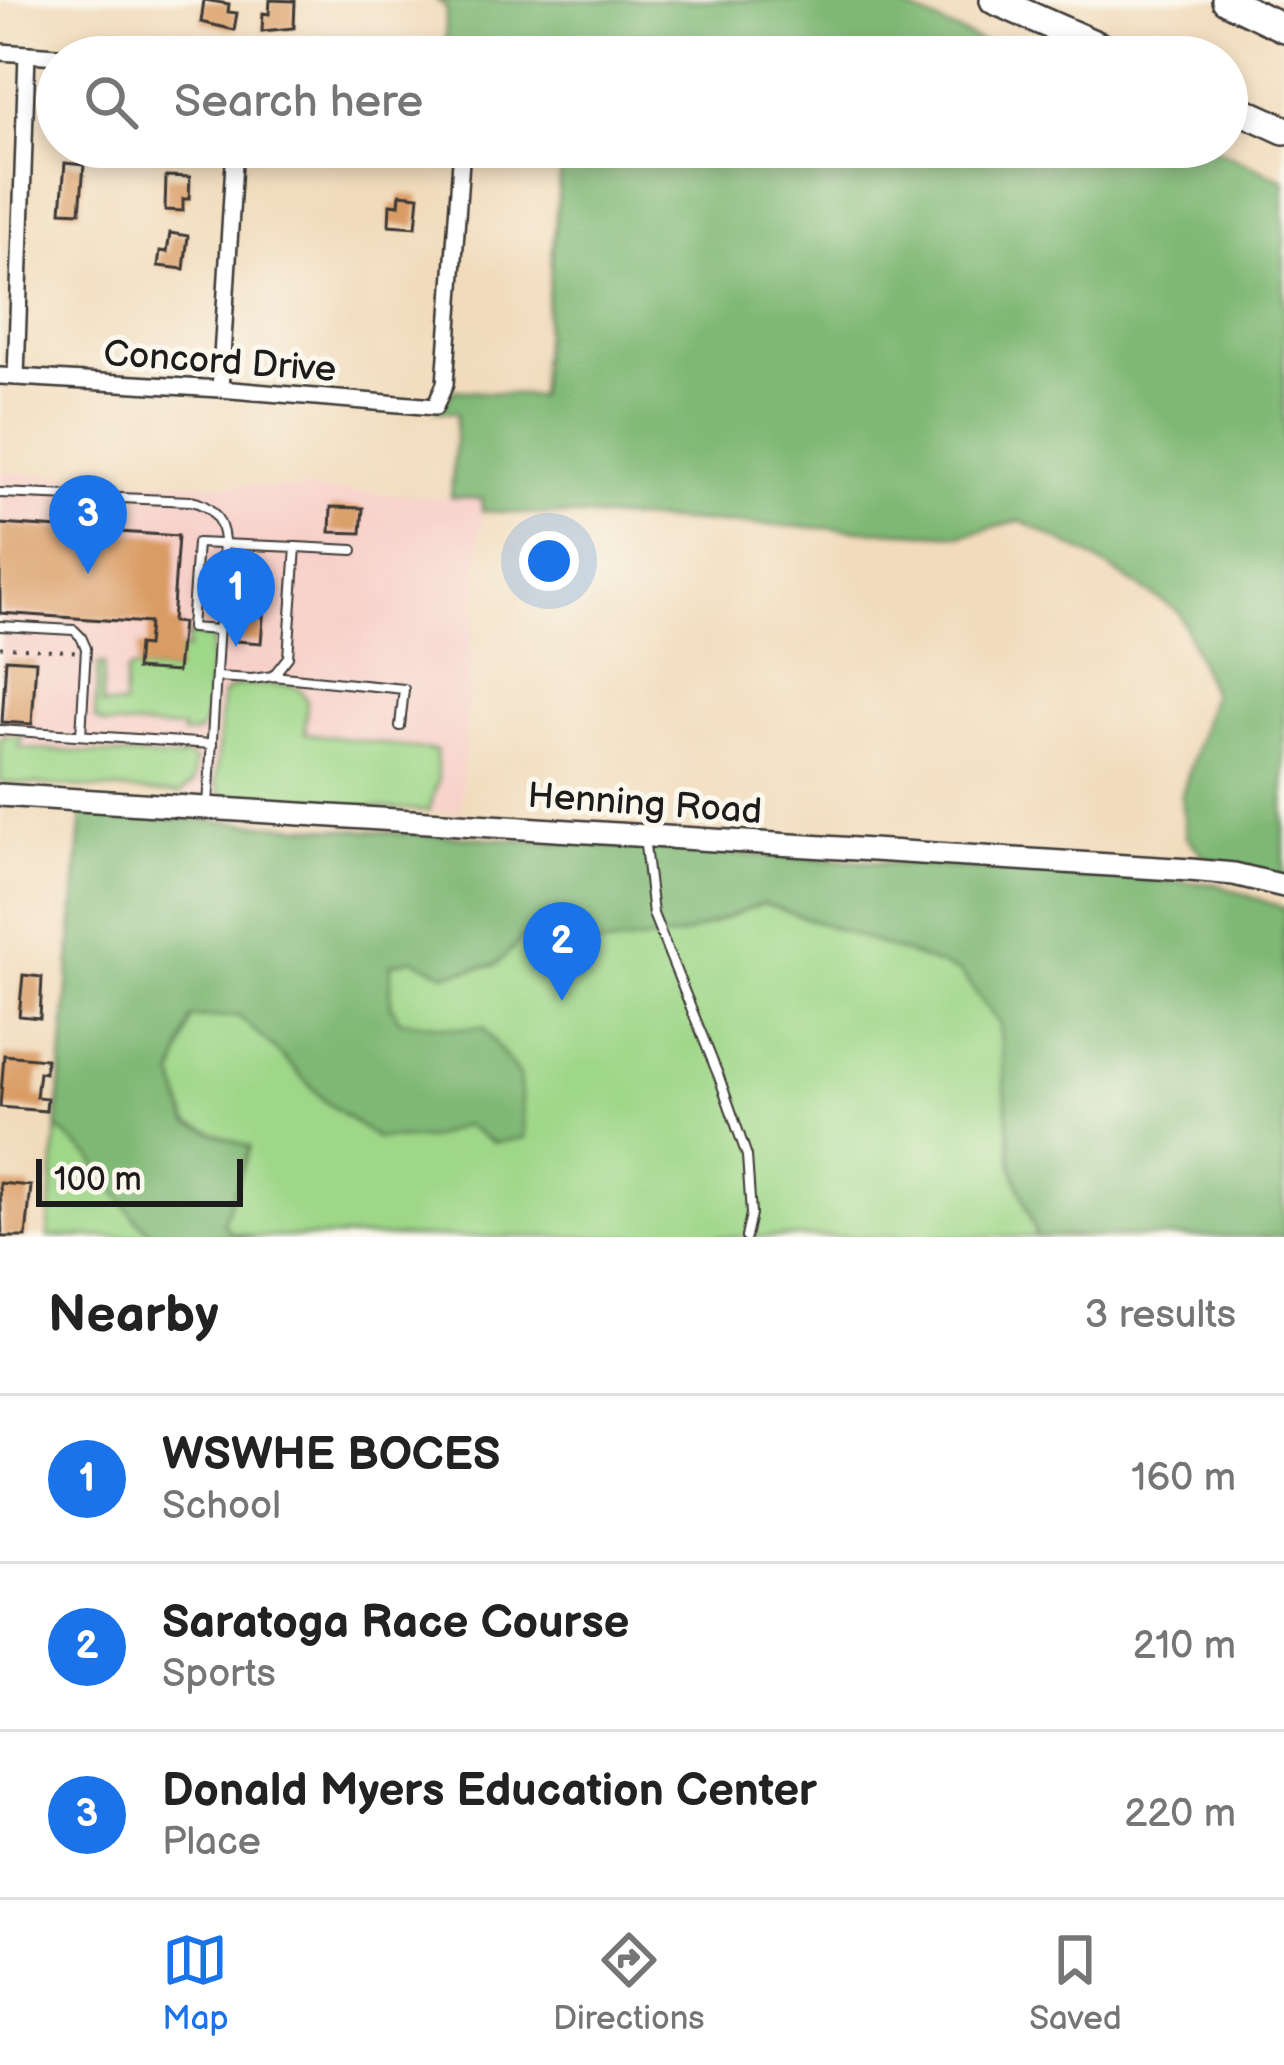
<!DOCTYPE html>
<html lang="en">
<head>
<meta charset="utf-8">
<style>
	body { margin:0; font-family:"Balsamiq Sans",sans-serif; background:#f2f2f2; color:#222 }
	.scale { position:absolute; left:36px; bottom:30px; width:207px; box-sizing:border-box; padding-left:12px; border:6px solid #1c1c1c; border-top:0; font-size:33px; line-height:42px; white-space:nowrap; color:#1c1c1c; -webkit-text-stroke:9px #fbf7ec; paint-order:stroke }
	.you { position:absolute; left:549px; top:561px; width:42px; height:42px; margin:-30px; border:9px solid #fff; border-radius:50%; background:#1a73e8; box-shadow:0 0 0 18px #1a73e833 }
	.badge { display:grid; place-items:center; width:78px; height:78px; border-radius:50%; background:#1a73e8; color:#fff; font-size:39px; font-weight:700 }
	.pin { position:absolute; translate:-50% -99px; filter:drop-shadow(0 3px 6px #0008) }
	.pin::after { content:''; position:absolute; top:63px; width:42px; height:36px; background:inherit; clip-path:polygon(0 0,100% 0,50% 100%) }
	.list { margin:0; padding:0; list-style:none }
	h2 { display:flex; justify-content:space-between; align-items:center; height:156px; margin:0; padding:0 48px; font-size:51px }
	h2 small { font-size:39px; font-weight:400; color:#767676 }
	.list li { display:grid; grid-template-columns:78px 1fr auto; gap:36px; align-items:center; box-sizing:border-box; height:168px; padding:0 48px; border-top:3px solid #e0e0e0 }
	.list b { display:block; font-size:45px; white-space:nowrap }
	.list p { margin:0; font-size:39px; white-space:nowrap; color:#767676 }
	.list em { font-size:39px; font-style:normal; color:#767676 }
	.icon { flex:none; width:66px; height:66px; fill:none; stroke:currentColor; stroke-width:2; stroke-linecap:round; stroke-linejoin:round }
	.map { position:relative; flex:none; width:1284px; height:1237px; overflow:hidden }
	.search { position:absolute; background:#fff; box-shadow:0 6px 18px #0003; left:36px; right:36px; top:36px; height:132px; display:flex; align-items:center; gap:30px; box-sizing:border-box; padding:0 42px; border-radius:66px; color:#767676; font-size:45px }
	.sheet { height:660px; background:#fff }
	nav { display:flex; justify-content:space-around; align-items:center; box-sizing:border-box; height:168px; border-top:3px solid #e0e0e0; background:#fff; font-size:33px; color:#767676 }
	nav a { display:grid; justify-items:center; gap:6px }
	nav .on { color:#1a73e8 }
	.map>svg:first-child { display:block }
</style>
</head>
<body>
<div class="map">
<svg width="1284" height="1237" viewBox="0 0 1284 1237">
	<rect width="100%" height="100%" fill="#fbf7ec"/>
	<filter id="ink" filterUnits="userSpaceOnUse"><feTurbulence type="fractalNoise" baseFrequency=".00833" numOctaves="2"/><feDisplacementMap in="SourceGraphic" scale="24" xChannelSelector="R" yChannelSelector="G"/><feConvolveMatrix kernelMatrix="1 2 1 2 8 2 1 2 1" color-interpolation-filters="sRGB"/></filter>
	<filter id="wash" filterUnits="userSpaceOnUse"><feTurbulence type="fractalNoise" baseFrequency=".004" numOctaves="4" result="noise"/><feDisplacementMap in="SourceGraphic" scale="48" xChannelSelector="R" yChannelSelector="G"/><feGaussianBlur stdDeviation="2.7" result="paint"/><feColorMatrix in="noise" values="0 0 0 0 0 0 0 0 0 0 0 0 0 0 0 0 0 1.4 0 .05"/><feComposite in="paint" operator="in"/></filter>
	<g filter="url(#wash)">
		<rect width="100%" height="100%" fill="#f1dbbc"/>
		<polygon fill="#f7d0c9" points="0,472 483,499 460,813 0,782"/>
		<g fill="#9fd789" stroke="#5e7a52" stroke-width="3">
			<polygon points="188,635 213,637 206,723 198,733 183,735 183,729 106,725 95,719 98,665 104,664 102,705 124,706 126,672 131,669 176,672 178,650 187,650"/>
			<polygon points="241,685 289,685 300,689 307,701 305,733 436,751 438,780 429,811 228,797 220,792 216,783 222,696 229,689"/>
			<polygon points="0,736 23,737 19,748 180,759 182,754 195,760 193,783 180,794 0,782"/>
			<polygon points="82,813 1070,874 1035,1237 48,1237"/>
		</g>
		<g fill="#7fb875" stroke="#4e6a48" stroke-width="3">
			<polygon points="437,0 889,0 1014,57 445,57 446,7"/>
			<polygon points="563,147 1211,147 1284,180 1284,878 1205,858 1186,836 1182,795 1212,694 1179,612 1087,554 1021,521 963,535 482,511 482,499 451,497 457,413 436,411 448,401 454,390 538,396"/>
			<polygon points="82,813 1215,884 1284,908 1284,1237 1037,1237 1012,1165 999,1023 960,972 763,903 680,936 597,946 534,927 496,965 445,974 413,959 391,964 391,1004 399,1020 461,1029 483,1027 519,1075 525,1138 494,1143 464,1125 428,1139 376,1138 325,1101 280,1054 238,1016 191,1018 174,1076 188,1123 250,1147 223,1222 230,1232 255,1237 156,1237 135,1219 91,1157 57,1128"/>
		</g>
		<g id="blocks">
			<g fill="#da9c65">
				<polygon points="204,0 229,4 228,12 237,13 234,30 201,22"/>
				<polygon points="270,0 295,1 294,28 262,31 263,13 269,14"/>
				<polygon points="65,163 84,165 80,212 61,211"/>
				<polygon points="166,176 190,177 189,199 183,199 183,211 165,210"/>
				<polygon points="400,194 419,196 416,227 389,225 390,204 399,205"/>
				<polygon points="170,233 188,236 184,269 158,266 160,251 167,252"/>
				<polygon points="331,507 363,508 361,533 330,532"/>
				<polygon points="0,524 178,536 172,622 182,623 177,672 136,669 138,645 147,646 149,623 0,613"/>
				<polygon points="242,566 267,568 261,643 236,641"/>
				<polygon points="6,659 36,661 32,724 2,722"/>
				<polygon points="23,975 42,977 40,1018 19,1016"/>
				<polygon points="4,1055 46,1059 45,1073 39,1072 36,1097 47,1098 46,1111 0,1107"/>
				<polygon points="0,1183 31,1186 26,1237 2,1237"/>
			</g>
		</g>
	</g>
	<g filter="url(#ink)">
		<use href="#blocks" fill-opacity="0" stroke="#3c3934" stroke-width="3"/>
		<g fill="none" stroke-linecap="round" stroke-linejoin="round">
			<g stroke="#3c3934" stroke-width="12">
				<g id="lane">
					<path d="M0 493 191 501C211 505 222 519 224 540L208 806"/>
					<polyline points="296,547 353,550"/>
					<polyline points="0,626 74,630 81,637 86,648 81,735"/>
					<polyline points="218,630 191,628 197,543 296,547 288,657 273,676"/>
					<polyline points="216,677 252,679 273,676 404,689 400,726"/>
					<polyline points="0,730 212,744"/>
					<polyline points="644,837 653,914 719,1077 747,1156 751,1214 746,1237"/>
				</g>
			</g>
			<g stroke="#3c3934" stroke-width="20">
				<g id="street">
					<polyline points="0,52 71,57"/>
					<polyline points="0,376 220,389 435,407 445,384 462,147"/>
					<polyline points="16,377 27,54"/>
					<polyline points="220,389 235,147"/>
				</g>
			</g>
			<g stroke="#3c3934" stroke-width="26">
				<polyline id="secondary" points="0,795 1190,870 1234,874 1284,886"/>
			</g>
			<g stroke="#3c3934" stroke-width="32">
				<g id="highway">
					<polyline points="994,0 1123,57"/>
					<polyline points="1226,0 1284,28"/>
					<polyline points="1227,104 1284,130"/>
				</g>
			</g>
			<polyline stroke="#3c3934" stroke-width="3" stroke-dasharray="3 9" stroke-linecap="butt" points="0,647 76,652"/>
			<use href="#lane" stroke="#fff" stroke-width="8"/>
			<use href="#street" stroke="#fff" stroke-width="15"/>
			<use href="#secondary" stroke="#fff" stroke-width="21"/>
			<use href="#highway" stroke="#fff" stroke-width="27"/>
		</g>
	</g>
	<g text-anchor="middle" stroke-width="10" stroke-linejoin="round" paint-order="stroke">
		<g font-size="36" fill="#1c1c1c" stroke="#fbf7ec">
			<text transform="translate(220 360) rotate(4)" y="13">Concord Drive</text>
			<text transform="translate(645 802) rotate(4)" y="13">Henning Road</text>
		</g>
	</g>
</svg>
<div class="scale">100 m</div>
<div class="you"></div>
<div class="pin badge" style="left:236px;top:647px">1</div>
<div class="pin badge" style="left:562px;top:1001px">2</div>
<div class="pin badge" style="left:88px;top:574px">3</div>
<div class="search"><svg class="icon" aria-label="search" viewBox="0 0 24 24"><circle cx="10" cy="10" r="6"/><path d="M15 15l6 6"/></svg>Search here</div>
</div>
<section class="sheet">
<h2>Nearby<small>3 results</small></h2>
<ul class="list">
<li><span class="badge">1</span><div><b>WSWHE BOCES</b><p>School</p></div><em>160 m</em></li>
<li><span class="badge">2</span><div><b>Saratoga Race Course</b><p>Sports</p></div><em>210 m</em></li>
<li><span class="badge">3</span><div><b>Donald Myers Education Center</b><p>Place</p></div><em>220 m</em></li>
</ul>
</section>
<nav>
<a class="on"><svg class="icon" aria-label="map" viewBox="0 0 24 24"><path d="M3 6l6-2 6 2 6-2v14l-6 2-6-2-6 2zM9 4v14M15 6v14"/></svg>Map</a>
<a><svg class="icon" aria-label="directions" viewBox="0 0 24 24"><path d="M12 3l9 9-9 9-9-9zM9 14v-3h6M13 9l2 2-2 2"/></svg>Directions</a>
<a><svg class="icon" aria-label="saved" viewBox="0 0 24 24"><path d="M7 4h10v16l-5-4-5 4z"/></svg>Saved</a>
</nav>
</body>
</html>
